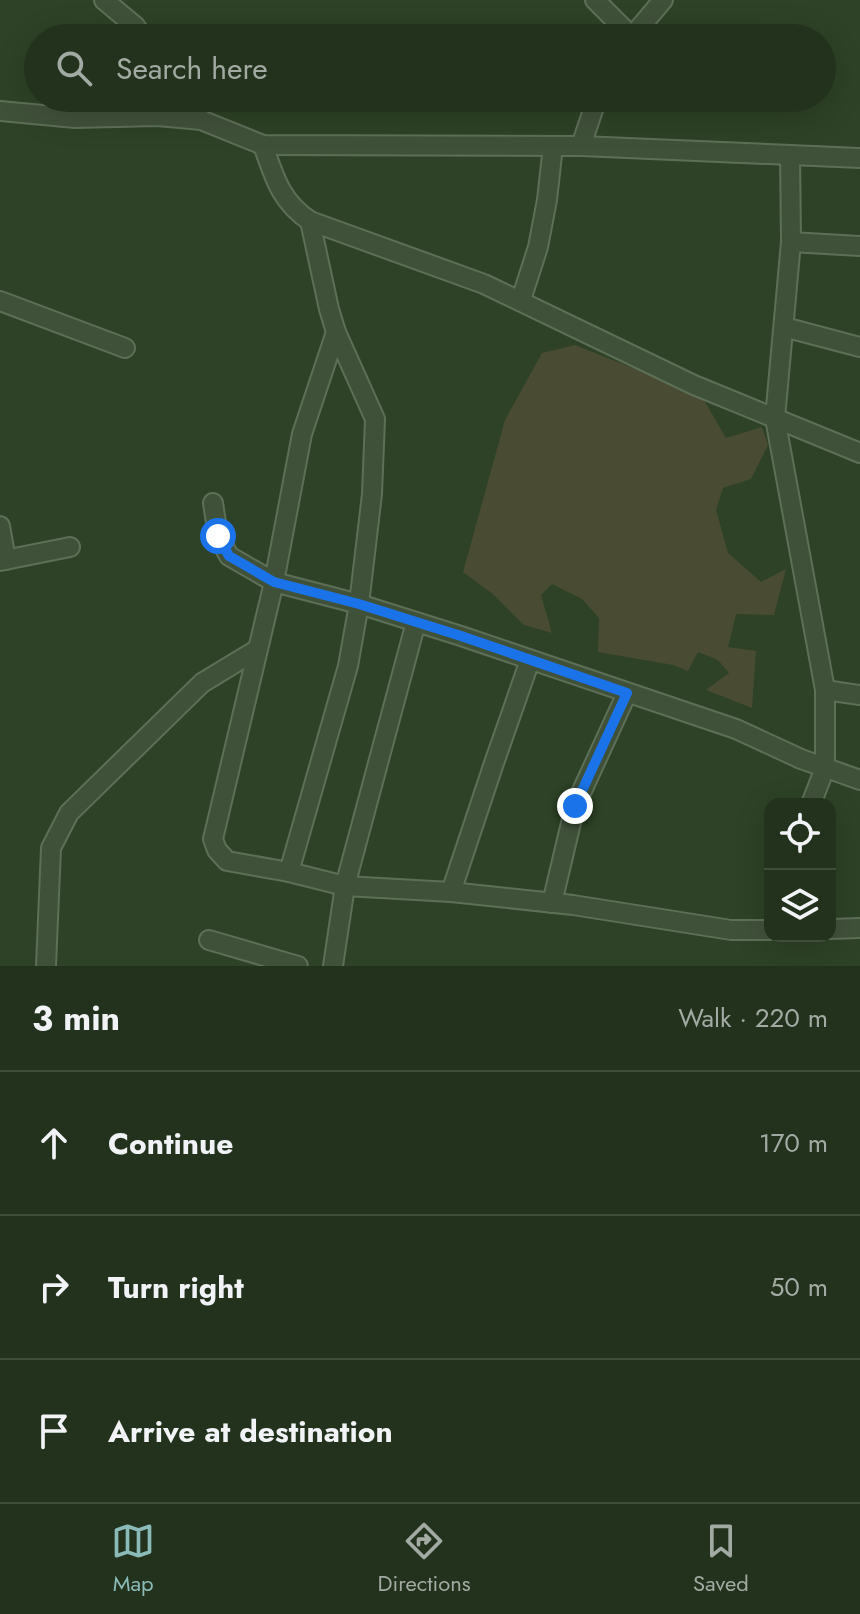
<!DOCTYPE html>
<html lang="en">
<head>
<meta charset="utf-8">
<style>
	body { margin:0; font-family:Jost,sans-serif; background:#2a3a25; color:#f1f3f6 }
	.controls { position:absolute; right:24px; bottom:24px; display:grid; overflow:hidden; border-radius:16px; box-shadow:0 8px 32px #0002 }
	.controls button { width:72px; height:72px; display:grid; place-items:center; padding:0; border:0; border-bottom:2px solid #3f4d3b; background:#22321c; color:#f1f3f6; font:40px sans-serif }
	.stop { position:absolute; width:24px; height:24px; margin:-18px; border:6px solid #1a73e8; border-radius:50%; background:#fff }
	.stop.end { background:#1a73e8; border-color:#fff; box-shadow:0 2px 8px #0008 }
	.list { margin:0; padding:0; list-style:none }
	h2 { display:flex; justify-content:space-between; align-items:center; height:104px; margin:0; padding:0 32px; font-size:34px }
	h2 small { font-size:26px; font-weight:400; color:#a2aaa3 }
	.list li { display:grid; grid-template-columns:52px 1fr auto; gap:24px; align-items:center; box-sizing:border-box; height:144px; padding:0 32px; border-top:2px solid #3f4d3b }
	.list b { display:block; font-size:30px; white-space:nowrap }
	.list em { font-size:26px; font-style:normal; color:#a2aaa3 }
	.icon { flex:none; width:44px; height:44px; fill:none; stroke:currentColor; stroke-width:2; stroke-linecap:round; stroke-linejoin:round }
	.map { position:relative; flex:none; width:860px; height:966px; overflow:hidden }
	.search { position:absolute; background:#22321c; box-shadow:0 8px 32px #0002; left:24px; right:24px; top:24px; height:88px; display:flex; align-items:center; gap:20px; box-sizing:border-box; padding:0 28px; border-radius:44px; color:#a2aaa3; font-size:30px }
	.sheet { height:536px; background:#22321c }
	nav { display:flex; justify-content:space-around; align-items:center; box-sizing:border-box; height:112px; border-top:2px solid #3f4d3b; background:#22321c; font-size:22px; color:#a2aaa3 }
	nav a { display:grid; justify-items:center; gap:4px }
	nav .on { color:#8bbbb9 }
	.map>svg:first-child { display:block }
</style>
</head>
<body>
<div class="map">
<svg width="860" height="966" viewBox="0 0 860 966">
	<rect width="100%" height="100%" fill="#2d4226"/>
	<polygon fill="#494c32" points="575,345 701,395 726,438 762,427 768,445 751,479 723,488 716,510 728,553 761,582 786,569 774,615 736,614 728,647 756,651 752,708 706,690 729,673 718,660 698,652 688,671 673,665 598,652 599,618 582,599 552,584 541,595 552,633 524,625 494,595 463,572 505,420 542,353"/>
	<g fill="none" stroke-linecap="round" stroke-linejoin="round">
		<g stroke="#5e6f58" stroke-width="22">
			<g id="minor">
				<polyline points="104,0 135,26 144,38"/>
				<polyline points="595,0 632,37"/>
				<polyline points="631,38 663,0"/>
				<polyline points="186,98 201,120"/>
				<polyline points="0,111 75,118 158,116 201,120 263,145 581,146 860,158"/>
				<path d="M263 145C274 176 280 201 310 221L484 284 694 385 860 453"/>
				<polyline points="581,146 597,98"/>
				<polyline points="790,155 791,242 775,418 825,690 825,768 811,804"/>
				<polyline points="310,221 329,309 336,332 375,419 372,494 359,604 461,636 736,729 801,759 860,780"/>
				<polyline points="791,242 860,246"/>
				<polyline points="521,300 538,247 547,200 553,146"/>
				<polyline points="0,301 125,348"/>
				<polyline points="784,327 860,347"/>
				<polyline points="213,503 218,536 229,556 274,582 359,604 348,666 289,872 345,886 451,892 573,905 731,930 770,930"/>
				<polyline points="0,526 6,560"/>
				<polyline points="0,561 70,547"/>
				<polyline points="825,690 860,695"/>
				<polyline points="289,872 227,861 217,850 213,839 274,582 302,434 336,332"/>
				<polyline points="451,892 493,766 530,660"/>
				<polyline points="552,903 575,806 627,693"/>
				<polyline points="830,929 860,928"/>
				<polyline points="209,940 298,966"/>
				<polyline points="46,966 51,848 69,813 202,683 258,649"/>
				<polyline points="333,966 345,886 416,622"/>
			</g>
		</g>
		<use href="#minor" stroke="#40513a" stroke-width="18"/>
	</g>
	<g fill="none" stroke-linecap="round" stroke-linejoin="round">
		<polyline stroke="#1a73e8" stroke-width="10" points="218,536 229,556 274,582 359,604 461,636 627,693 575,806"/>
	</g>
</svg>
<div class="controls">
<button><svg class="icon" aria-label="locate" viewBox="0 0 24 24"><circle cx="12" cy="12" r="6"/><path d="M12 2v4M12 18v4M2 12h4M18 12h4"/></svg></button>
<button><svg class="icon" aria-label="layers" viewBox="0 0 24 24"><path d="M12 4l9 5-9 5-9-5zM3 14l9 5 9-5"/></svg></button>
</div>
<div class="stop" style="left:218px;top:536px"></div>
<div class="stop end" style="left:575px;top:806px"></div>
<div class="search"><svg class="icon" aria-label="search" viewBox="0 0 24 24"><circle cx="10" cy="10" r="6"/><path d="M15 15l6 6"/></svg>Search here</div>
</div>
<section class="sheet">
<h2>3 min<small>Walk · 220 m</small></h2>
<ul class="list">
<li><svg class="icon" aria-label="ahead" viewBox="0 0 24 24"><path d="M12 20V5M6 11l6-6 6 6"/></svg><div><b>Continue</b></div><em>170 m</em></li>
<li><svg class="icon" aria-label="right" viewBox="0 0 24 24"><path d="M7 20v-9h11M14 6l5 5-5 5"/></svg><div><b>Turn right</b></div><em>50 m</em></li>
<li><svg class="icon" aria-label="arrive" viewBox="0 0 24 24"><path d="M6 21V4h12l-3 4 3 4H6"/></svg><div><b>Arrive at destination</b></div></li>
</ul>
</section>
<nav>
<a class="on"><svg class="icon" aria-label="map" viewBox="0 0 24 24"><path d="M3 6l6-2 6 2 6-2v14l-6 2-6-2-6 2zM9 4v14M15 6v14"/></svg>Map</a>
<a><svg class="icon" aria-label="directions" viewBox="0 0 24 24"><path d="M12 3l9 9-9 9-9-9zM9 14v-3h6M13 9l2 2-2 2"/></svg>Directions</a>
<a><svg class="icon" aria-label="saved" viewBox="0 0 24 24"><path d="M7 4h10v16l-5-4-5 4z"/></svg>Saved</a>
</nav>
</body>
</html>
